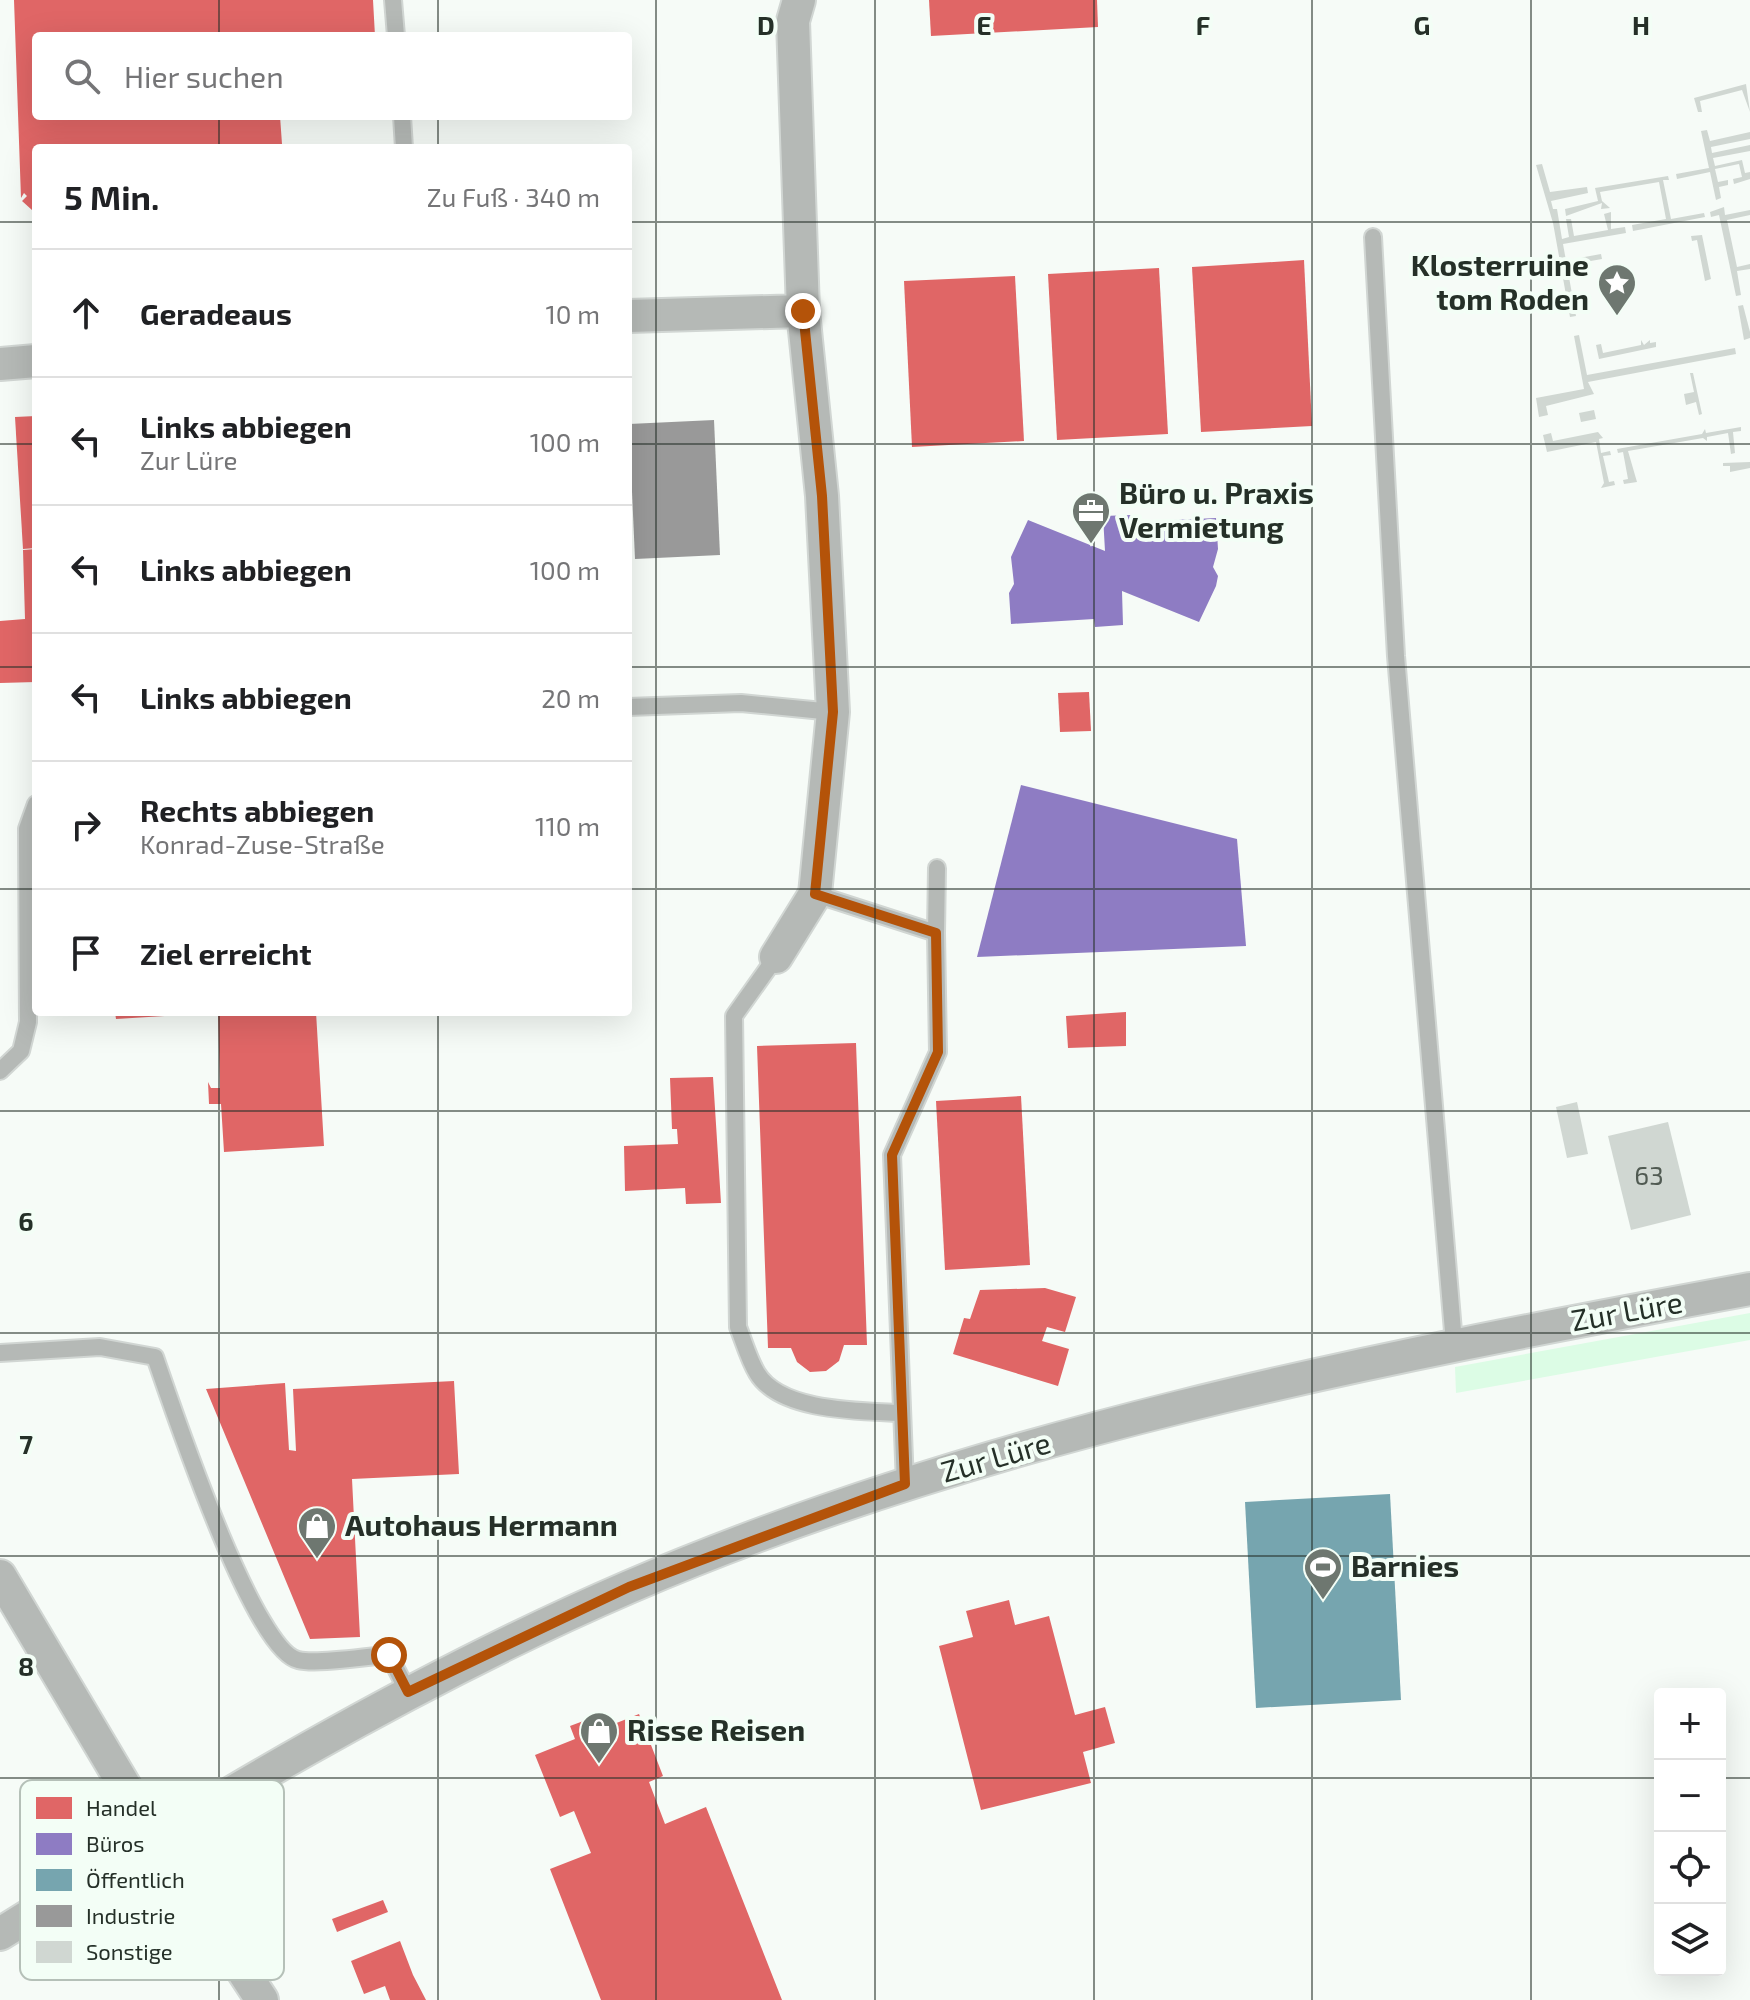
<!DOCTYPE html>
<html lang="de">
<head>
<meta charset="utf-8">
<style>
	body { margin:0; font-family:"Exo 2",sans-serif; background:#f2f2f2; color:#202124 }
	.controls { position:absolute; right:24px; bottom:24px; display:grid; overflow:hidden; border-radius:8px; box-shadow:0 8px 32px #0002 }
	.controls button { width:72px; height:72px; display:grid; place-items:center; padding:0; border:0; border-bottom:2px solid #e0e0e0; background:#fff; color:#202124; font:40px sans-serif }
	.stop { position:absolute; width:24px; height:24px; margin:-18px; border:6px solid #b45309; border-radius:50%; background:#fff }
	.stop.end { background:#b45309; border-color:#fff; box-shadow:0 2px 8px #0008 }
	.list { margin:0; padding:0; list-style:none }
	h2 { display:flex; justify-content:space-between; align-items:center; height:104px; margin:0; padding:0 32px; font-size:34px }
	h2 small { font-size:26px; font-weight:400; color:#757577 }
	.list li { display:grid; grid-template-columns:52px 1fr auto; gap:24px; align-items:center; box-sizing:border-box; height:128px; padding:0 32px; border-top:2px solid #e0e0e0 }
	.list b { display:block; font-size:30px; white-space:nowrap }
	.list p { margin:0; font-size:26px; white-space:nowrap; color:#757577 }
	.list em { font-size:26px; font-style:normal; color:#757577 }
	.icon { flex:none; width:44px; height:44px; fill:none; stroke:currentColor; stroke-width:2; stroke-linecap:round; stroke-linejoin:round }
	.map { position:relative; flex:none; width:1750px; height:2000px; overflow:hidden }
	.search { position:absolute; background:#fff; box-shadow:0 8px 32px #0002; left:32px; top:32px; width:600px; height:88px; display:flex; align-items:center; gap:20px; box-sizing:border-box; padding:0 28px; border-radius:8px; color:#757577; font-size:30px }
	.panel { position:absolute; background:#fff; box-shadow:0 8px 32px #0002; left:32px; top:144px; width:600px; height:872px; border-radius:8px }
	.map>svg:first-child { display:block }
</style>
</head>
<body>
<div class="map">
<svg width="1750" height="2000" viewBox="0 0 1750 2000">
	<rect width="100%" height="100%" fill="#f6fbf7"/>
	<polygon fill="#dcfce5" points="1750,1313 1750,1340 1456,1393 1455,1367"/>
	<g fill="#e06666">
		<polygon points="14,0 373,0 375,36 36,36 36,116 280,116 282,144 278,148 36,148 36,206 32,210 22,201 27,196 24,193 21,198"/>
		<polygon points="929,0 1097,0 1098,27 931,36"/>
		<polygon points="1304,260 1312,426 1201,432 1192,267"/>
		<polygon points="1159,268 1168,434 1057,440 1048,274"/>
		<polygon points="1015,276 1024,441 912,447 904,281"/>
		<polygon points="36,416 36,548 23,549 15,417"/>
		<polygon points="36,549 36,682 0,683 0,621 25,619 23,550"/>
		<polygon points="1089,692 1091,731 1060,732 1058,693"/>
		<polygon points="115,1012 197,1012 197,1014 116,1019"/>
		<polygon points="218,1012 316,1012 324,1146 224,1152 221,1104 209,1104 208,1082 211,1088 220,1088"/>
		<polygon points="1126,1012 1126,1046 1068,1048 1066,1016"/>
		<polygon points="856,1043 867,1345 844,1345 839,1361 826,1371 810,1372 797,1362 791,1348 768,1348 757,1046"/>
		<polygon points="713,1077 721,1203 686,1204 685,1188 625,1191 624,1146 678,1144 677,1129 672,1129 670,1078"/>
		<polygon points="1021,1096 1030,1265 945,1270 936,1101"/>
		<polygon points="1045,1288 1076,1297 1065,1332 1047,1327 1042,1341 1069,1349 1058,1386 953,1354 964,1318 970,1319 980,1290"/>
		<polygon points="454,1381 459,1474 352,1479 360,1637 310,1639 206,1389 285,1383 289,1450 296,1451 293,1389"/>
		<polygon points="1009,1600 1015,1625 1049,1616 1075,1715 1105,1707 1115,1743 1083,1752 1091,1783 981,1810 939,1646 973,1637 966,1611"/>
		<polygon points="639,1714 663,1776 649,1782 665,1824 706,1807 782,2000 601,2000 550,1869 591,1853 574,1811 560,1817 535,1755 575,1739 570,1726 594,1717 599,1730"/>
		<polygon points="383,1900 388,1912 337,1932 332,1919"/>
		<polygon points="400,1941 413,1975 426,2000 390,2000 385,1986 364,1994 351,1961"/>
	</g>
	<g fill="#8e7cc3">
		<polygon points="1131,515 1132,522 1216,518 1218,549 1213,567 1218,576 1216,586 1199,622 1122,591 1123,625 1095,627 1094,619 1011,624 1009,593 1014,584 1011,557 1028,520 1105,551 1103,516"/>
		<polygon points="1021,785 1237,839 1246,946 977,957"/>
	</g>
	<polygon fill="#76a5af" points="1390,1494 1401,1700 1256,1708 1245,1502"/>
	<polygon fill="#999" points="714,420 720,555 635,559 629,424"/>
	<g fill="#d0d7d2">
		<polygon points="1746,84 1750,112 1742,90 1700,101 1702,112 1698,112 1694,98"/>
		<polygon points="1707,130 1710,141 1750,132 1750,139 1711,147 1712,153 1750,145 1750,151 1713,158 1715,166 1742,160 1745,173 1750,172 1750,179 1734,184 1733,179 1742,177 1739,164 1715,169 1718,182 1728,180 1728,185 1719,187 1721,198 1716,200 1710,172 1677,179 1676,174 1709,168 1701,131"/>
		<polygon points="1542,164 1550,192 1587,187 1588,193 1551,201 1553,209 1557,209 1562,239 1569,237 1566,219 1571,219 1574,236 1608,230 1604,214 1611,212 1611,229 1625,227 1626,233 1563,244 1576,316 1570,317 1553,223 1536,165"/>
		<polygon points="1668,176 1669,180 1663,180 1671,219 1704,213 1705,217 1633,231 1632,225 1666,219 1659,182 1600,192 1602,201 1610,208 1601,209 1602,203 1566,216 1565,209 1598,201 1595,188"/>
		<polygon points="1724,207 1725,215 1750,210 1750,215 1727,220 1737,267 1750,264 1750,269 1737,271 1741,295 1736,296 1719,215 1711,217 1710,212"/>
		<polygon points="1702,235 1711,279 1705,281 1697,240 1692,241 1691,236"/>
		<polygon points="1601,254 1602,259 1585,262 1587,275 1583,276 1579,258"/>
		<polygon points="1743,305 1750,332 1750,338 1744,340 1738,306"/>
		<polygon points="1579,335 1587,375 1735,348 1736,354 1588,382 1594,394 1546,406 1548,415 1539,417 1536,398 1584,389 1574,336"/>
		<polygon points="1641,340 1644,345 1650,340 1650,343 1656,342 1656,347 1599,359 1596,345 1601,344 1603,353 1641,345"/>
		<polygon points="1690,373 1693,373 1702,414 1699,415 1696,402 1686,405 1684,394 1694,392"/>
		<polygon points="1594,410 1596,419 1581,422 1579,413"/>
		<polygon points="1741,427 1741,431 1733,432 1735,453 1731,454 1728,433 1707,437 1707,441 1703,438 1628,451 1637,482 1624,484 1623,480 1628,479 1623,452 1618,453 1617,449 1702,434 1705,429 1706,433"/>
		<polygon points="1598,432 1603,438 1599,439 1601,453 1610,451 1611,455 1603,456 1609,482 1614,481 1615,485 1601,488 1604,483 1596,442 1547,452 1543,435 1551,433 1553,441"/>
		<polygon points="1750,462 1750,468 1730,472 1730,466 1723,466 1723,463"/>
		<polygon points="1577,1102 1588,1154 1567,1158 1556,1107"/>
		<polygon points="1668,1122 1691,1215 1631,1230 1608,1136"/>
	</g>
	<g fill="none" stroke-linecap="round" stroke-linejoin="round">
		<g stroke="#d1d6d3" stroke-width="20">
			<g id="service">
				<polyline points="393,0 396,36"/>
				<polyline points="402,116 404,148"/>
				<polyline points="1373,237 1396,656 1454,1343"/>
				<polyline points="628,707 741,703 833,712"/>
				<polyline points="815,894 936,933 937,868"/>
				<path d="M776 957 734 1016 738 1327C744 1342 749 1360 757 1373 780 1412 861 1411 901 1413"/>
				<polyline points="0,1071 21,1051 28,1022 27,829 36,804"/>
				<path d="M0 1353 100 1347 155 1357C172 1406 253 1650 298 1660 317 1665 368 1656 389 1655L408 1692"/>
				<polyline points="905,1484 892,1155 938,1052 936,933"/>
			</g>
		</g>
		<g stroke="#d1d6d3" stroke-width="36">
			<g id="minor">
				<polyline points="628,316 803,311 793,21 799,0"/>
				<polyline points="0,364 36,361"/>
				<polyline points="776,957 815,894 833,712 822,496 803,311"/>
				<polyline points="0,1576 155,1837 262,2000"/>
				<path d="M0 1934C203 1807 409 1682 629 1587 985 1434 1370 1359 1750 1289"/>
			</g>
		</g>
		<use href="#service" stroke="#b5b9b6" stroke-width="16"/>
		<use href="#minor" stroke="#b5b9b6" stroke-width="32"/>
	</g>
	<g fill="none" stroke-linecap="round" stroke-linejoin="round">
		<polyline stroke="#b45309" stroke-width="10" points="389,1655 408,1692 629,1587 905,1484 892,1155 938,1052 936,933 815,894 833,712 822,496 803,311"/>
	</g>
	<path fill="none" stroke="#253028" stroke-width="2" stroke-opacity="0.55" d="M219 0V36M438 0V36M656 0V2000M875 0V2000M1094 0V2000M1312 0V2000M1531 0V2000M219 116V148M438 116V148M0 222H36M628 222H1750M0 444H36M628 444H1750M0 667H36M628 667H1750M0 889H36M628 889H1750M219 1012V2000M438 1012V2000M0 1111H1750M0 1333H1750M0 1556H1750M0 1778H1660M1720 1778H1750"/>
	<defs>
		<g id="sight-pin" transform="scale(2)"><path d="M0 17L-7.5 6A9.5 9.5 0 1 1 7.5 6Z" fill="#6e7770" stroke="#f3fef6"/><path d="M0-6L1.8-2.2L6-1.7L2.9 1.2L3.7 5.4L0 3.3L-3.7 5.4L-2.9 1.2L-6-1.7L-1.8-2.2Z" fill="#fff"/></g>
		<g id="office-pin" transform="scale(2)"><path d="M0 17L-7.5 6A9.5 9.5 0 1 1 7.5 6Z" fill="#6e7770" stroke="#f3fef6"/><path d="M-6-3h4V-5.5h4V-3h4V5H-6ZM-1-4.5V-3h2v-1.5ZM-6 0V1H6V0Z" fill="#fff"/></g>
		<g id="shop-pin" transform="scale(2)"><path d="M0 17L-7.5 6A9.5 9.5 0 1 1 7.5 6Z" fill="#6e7770" stroke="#f3fef6"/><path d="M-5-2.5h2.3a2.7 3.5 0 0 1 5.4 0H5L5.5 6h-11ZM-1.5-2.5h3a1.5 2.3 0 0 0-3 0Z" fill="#fff"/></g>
		<g id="stadium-pin" transform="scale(2)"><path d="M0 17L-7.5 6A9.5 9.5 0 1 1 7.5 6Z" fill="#6e7770" stroke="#f3fef6"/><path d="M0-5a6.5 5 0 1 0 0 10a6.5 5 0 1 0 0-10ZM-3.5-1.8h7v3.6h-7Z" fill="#fff"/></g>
	</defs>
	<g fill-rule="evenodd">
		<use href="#sight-pin" x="1617" y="283"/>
		<use href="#office-pin" x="1091" y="511"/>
		<use href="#shop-pin" x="317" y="1526"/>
		<use href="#stadium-pin" x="1323" y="1567"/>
		<use href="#shop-pin" x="599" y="1731"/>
	</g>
	<g text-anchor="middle" stroke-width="8" stroke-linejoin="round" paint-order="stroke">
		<g font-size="26" fill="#505a52">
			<text x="1649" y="1185">63</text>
		</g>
		<g font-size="30" font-weight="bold" fill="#253028" stroke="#f3fef6" text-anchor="start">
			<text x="1589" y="276" text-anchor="end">Klosterruine<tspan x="1589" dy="34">tom Roden</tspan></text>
			<text x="1119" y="504">Büro u. Praxis<tspan x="1119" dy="34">Vermietung</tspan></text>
			<text x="345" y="1536">Autohaus Hermann</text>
			<text x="1351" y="1577">Barnies</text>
			<text x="627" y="1741">Risse Reisen</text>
		</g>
		<g font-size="30" fill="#253028" stroke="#f3fef6">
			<text transform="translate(1627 1312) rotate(-10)" y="10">Zur Lüre</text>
			<text transform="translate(996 1458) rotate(-16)" y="10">Zur Lüre</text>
		</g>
	</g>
	<rect x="20" y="1780" width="264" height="200" rx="12" fill="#f3fef6" stroke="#b5c0b8" stroke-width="2"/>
	<rect x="36" y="1797" width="36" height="22" fill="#e06666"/>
	<rect x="36" y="1833" width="36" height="22" fill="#8e7cc3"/>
	<rect x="36" y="1869" width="36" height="22" fill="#76a5af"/>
	<rect x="36" y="1905" width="36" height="22" fill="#999"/>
	<rect x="36" y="1941" width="36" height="22" fill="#d0d7d2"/>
	<g font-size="22" fill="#253028">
		<text x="86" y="1816">Handel</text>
		<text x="86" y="1852">Büros</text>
		<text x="86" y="1888">Öffentlich</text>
		<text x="86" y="1924">Industrie</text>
		<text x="86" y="1960">Sonstige</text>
	</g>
	<g font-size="26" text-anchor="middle" font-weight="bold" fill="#253028" stroke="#f3fef6" stroke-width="8" stroke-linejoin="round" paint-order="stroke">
		<text x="766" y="35">D</text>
		<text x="984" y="35">E</text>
		<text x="1203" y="35">F</text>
		<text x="1422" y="35">G</text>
		<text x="1641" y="35">H</text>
		<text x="26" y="1231">6</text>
		<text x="26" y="1454">7</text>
		<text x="26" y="1676">8</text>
	</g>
</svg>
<div class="controls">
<button>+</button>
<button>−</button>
<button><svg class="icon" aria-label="locate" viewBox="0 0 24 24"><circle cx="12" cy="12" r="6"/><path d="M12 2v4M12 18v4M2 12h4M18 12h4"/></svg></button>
<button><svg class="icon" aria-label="layers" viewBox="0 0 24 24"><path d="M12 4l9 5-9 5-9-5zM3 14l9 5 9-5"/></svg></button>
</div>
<div class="stop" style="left:389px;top:1655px"></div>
<div class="stop end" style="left:803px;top:311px"></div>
<div class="search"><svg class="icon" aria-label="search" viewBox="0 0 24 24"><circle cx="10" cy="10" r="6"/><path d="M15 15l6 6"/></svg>Hier suchen</div>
<section class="panel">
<h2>5 Min.<small>Zu Fuß · 340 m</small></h2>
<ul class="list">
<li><svg class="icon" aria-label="ahead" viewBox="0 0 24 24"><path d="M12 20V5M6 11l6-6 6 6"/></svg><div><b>Geradeaus</b></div><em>10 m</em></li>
<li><svg class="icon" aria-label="left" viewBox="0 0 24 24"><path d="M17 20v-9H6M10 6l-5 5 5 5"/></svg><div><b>Links abbiegen</b><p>Zur Lüre</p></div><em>100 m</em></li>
<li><svg class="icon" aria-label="left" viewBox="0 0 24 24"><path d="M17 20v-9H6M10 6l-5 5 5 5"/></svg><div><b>Links abbiegen</b></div><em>100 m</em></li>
<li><svg class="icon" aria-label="left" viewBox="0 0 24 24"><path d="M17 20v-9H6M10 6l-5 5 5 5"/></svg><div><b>Links abbiegen</b></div><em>20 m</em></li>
<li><svg class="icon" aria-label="right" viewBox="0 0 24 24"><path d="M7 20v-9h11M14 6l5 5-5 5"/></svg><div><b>Rechts abbiegen</b><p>Konrad-Zuse-Straße</p></div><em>110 m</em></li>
<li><svg class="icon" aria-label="arrive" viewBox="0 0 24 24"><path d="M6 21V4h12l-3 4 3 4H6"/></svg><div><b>Ziel erreicht</b></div></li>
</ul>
</section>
</div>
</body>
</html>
